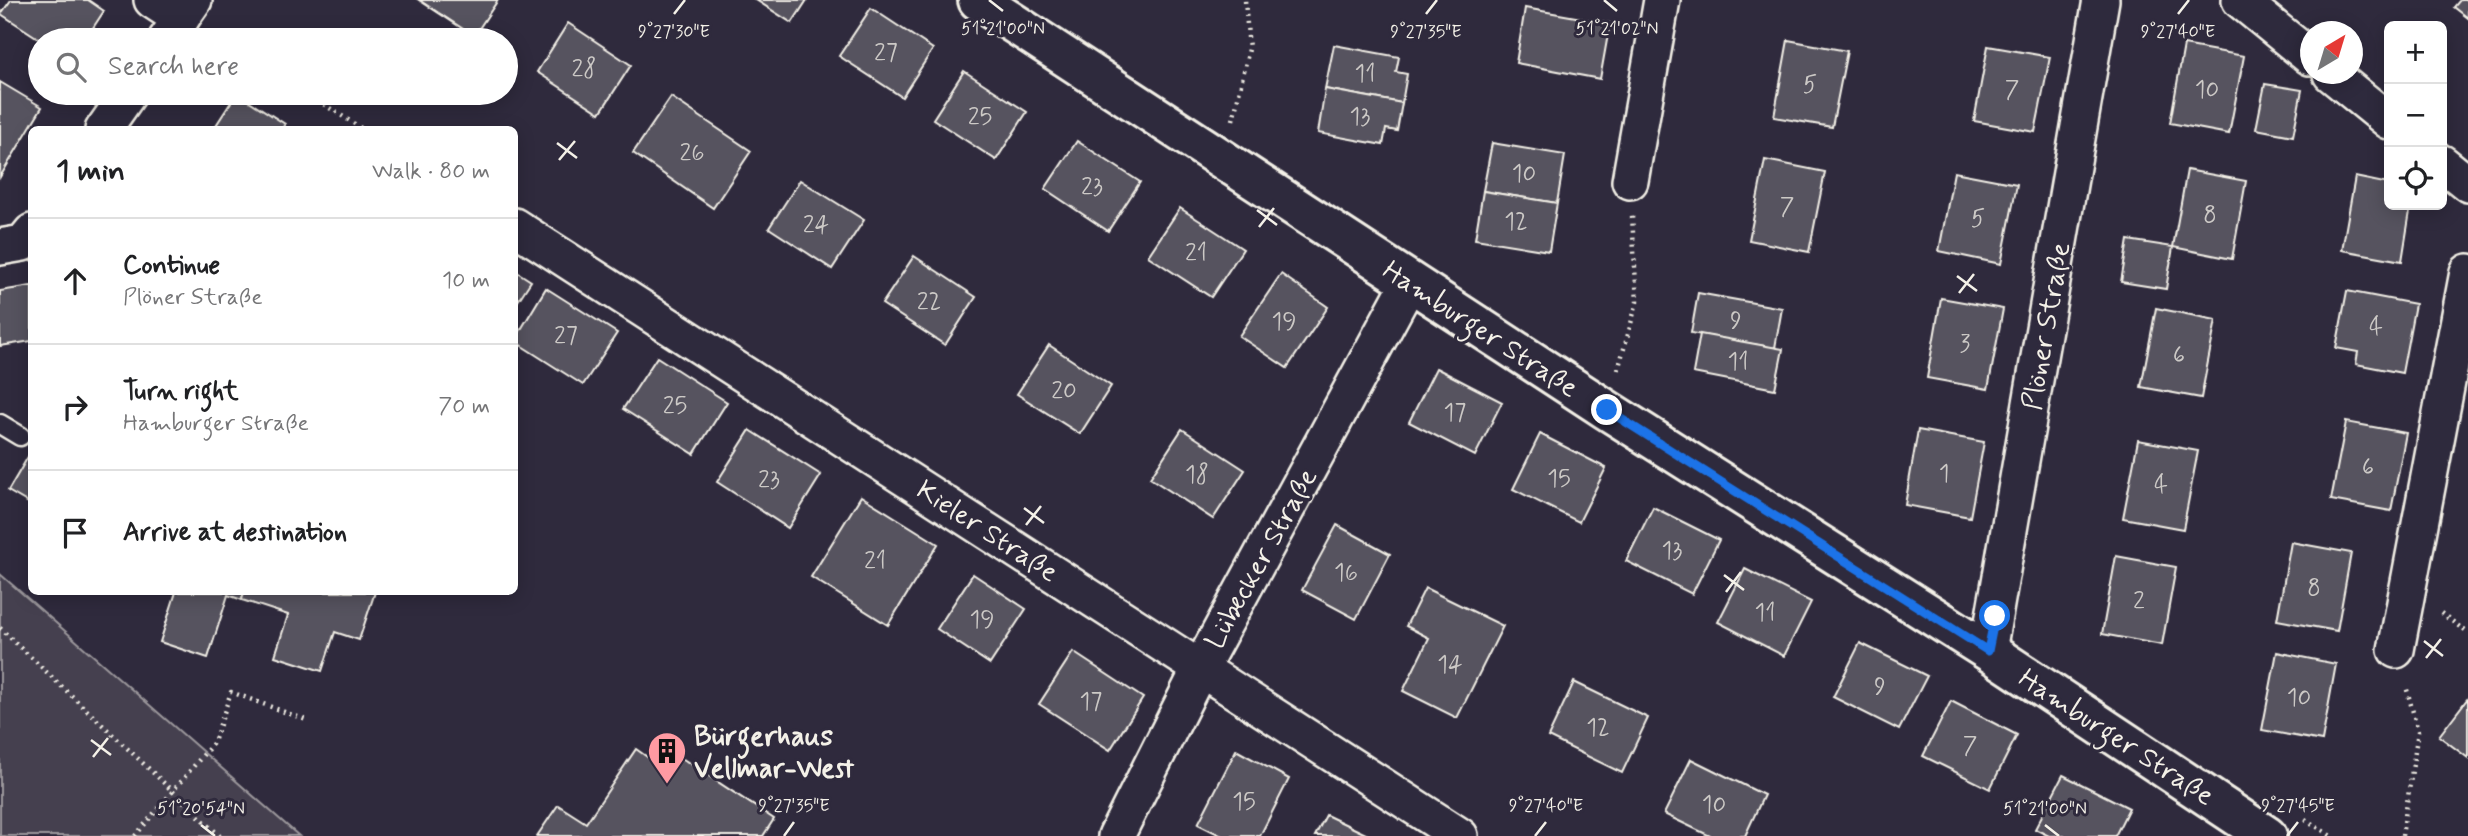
<!DOCTYPE html>
<html lang="en">
<head>
<meta charset="utf-8">
<style>
	body { margin:0; font-family:Mynerve,sans-serif; background:#f6f6f6; color:#202124 }
	.controls { position:absolute; right:21px; top:21px; display:grid; overflow:hidden; border-radius:10px; box-shadow:0 4px 18px #0003 }
	.controls button { width:63px; height:63px; display:grid; place-items:center; padding:0; border:0; border-bottom:2px solid #e0e0e0; background:#fff; color:#202124; font:35px sans-serif }
	.compass { position:absolute; left:2300px; top:21px; width:63px; height:63px; border-radius:50%; background:#fff; box-shadow:0 4px 18px #0003; rotate:38deg }
	.stop { position:absolute; width:21px; height:21px; margin:-16px; border:5px solid #1a73e8; border-radius:50%; background:#fff }
	.stop.end { background:#1a73e8; border-color:#fff; box-shadow:0 2px 7px #0008 }
	.list { margin:0; padding:0; list-style:none }
	h2 { display:flex; justify-content:space-between; align-items:center; height:91px; margin:0; padding:0 28px; font-size:30px }
	h2 small { font-size:23px; font-weight:400; color:#757577 }
	.list li { display:grid; grid-template-columns:46px 1fr auto; gap:21px; align-items:center; box-sizing:border-box; height:126px; padding:0 28px; border-top:2px solid #e0e0e0 }
	.list b { display:block; font-size:26px; white-space:nowrap }
	.list p { margin:0; font-size:23px; white-space:nowrap; color:#757577 }
	.list em { font-size:23px; font-style:normal; color:#757577 }
	.icon { flex:none; width:38px; height:38px; fill:none; stroke:currentColor; stroke-width:2; stroke-linecap:round; stroke-linejoin:round }
	.map { position:relative; flex:none; width:2468px; height:836px; overflow:hidden }
	.search { position:absolute; background:#fff; box-shadow:0 4px 18px #0003; left:28px; top:28px; width:490px; height:77px; display:flex; align-items:center; gap:18px; box-sizing:border-box; padding:0 24px; border-radius:38px; color:#757577; font-size:26px }
	.panel { position:absolute; background:#fff; box-shadow:0 4px 18px #0003; left:28px; top:126px; width:490px; height:469px; border-radius:10px }
	.map>svg:first-child { display:block }
</style>
</head>
<body>
<div class="map">
<svg width="2468" height="836" viewBox="0 0 2468 836">
	<rect width="100%" height="100%" fill="#2f2a3d"/>
	<filter id="ink" filterUnits="userSpaceOnUse"><feTurbulence type="fractalNoise" baseFrequency=".0143" numOctaves="2"/><feDisplacementMap in="SourceGraphic" scale="14" xChannelSelector="R" yChannelSelector="G"/><feConvolveMatrix kernelMatrix="1 2 1 2 8 2 1 2 1" color-interpolation-filters="sRGB"/></filter>
	<g filter="url(#ink)">
		<polygon fill="#454050" stroke="#9c989c" stroke-width="2" points="0,574 299,836 0,836"/>
		<g fill="#56525f" stroke="#f4f1e8" stroke-width="2">
			<polygon points="11,0 88,0 104,11 85,40 41,40 1,14"/>
			<polygon points="419,0 498,0 474,36"/>
			<polygon points="756,0 807,0 792,23"/>
			<polygon points="2460,0 2468,0 2468,18 2454,7"/>
			<polygon points="871,8 933,49 902,97 839,56"/>
			<polygon points="1525,8 1610,23 1600,79 1516,63"/>
			<polygon points="568,23 631,65 600,113 537,72"/>
			<polygon points="1788,40 1847,51 1832,127 1774,117"/>
			<polygon points="1334,45 1399,57 1396,72 1407,74 1402,103 1325,89"/>
			<polygon points="2184,45 2244,56 2229,134 2170,123"/>
			<polygon points="1988,46 2050,57 2035,132 1974,121"/>
			<polygon points="964,71 1027,112 996,160 933,119"/>
			<polygon points="0,82 42,107 0,177"/>
			<polygon points="2265,84 2302,90 2293,136 2256,129"/>
			<polygon points="1325,89 1402,103 1397,131 1386,129 1383,145 1318,133"/>
			<polygon points="237,93 285,124 281,130 213,130"/>
			<polygon points="671,97 751,151 713,208 633,153"/>
			<polygon points="1077,141 1140,182 1108,231 1045,189"/>
			<polygon points="1492,143 1565,155 1557,203 1483,191"/>
			<polygon points="1765,160 1825,172 1809,252 1749,240"/>
			<polygon points="2187,170 2246,181 2232,259 2173,247"/>
			<polygon points="1954,172 2017,184 2001,264 1939,251"/>
			<polygon points="2355,177 2389,184 2389,205 2411,205 2402,261 2342,250"/>
			<polygon points="800,180 864,220 832,269 769,228"/>
			<polygon points="1483,191 1557,203 1549,251 1475,239"/>
			<polygon points="1180,208 1243,249 1211,297 1148,256"/>
			<polygon points="2128,240 2173,247 2166,289 2121,282"/>
			<polygon points="914,256 976,297 945,345 882,304"/>
			<polygon points="514,270 531,281 514,307"/>
			<polygon points="1281,274 1328,307 1287,368 1239,336"/>
			<polygon points="32,286 32,341 0,346 0,291"/>
			<polygon points="546,288 617,333 583,385 514,341"/>
			<polygon points="2347,291 2415,304 2402,373 2356,364 2358,352 2336,348"/>
			<polygon points="1698,293 1782,308 1775,348 1691,333"/>
			<polygon points="1941,298 2003,309 1988,389 1927,378"/>
			<polygon points="2156,308 2216,320 2201,398 2141,387"/>
			<polygon points="1700,334 1783,349 1775,389 1693,373"/>
			<polygon points="1049,345 1111,386 1080,434 1017,394"/>
			<polygon points="657,357 727,402 694,454 623,409"/>
			<polygon points="1436,368 1502,402 1475,456 1409,422"/>
			<polygon points="2346,422 2406,433 2391,511 2331,500"/>
			<polygon points="1182,429 1245,470 1213,519 1150,478"/>
			<polygon points="750,430 821,475 788,528 717,482"/>
			<polygon points="1918,430 1984,442 1970,517 1905,505"/>
			<polygon points="1540,434 1606,468 1579,522 1513,489"/>
			<polygon points="2138,440 2198,451 2183,529 2123,518"/>
			<polygon points="32,450 32,505 8,491"/>
			<polygon points="861,496 938,544 888,625 811,577"/>
			<polygon points="1653,507 1719,540 1692,594 1626,561"/>
			<polygon points="1337,525 1390,554 1356,619 1302,590"/>
			<polygon points="2291,542 2351,553 2337,631 2277,620"/>
			<polygon points="2116,556 2176,567 2162,645 2102,634"/>
			<polygon points="1745,569 1811,602 1784,656 1718,622"/>
			<polygon points="973,574 1026,609 990,664 937,629"/>
			<polygon points="1425,588 1503,626 1457,718 1403,691 1429,638 1406,626"/>
			<polygon points="176,592 244,592 242,600 228,595 208,658 160,642"/>
			<polygon points="244,592 375,592 359,640 335,632 322,671 275,656 288,615 242,600"/>
			<polygon points="1860,643 1927,676 1899,730 1833,697"/>
			<polygon points="1073,652 1143,698 1110,750 1039,704"/>
			<polygon points="2277,652 2336,664 2322,741 2262,730"/>
			<polygon points="1574,682 1648,718 1622,773 1548,737"/>
			<polygon points="2468,698 2468,758 2439,736"/>
			<polygon points="1951,701 2017,735 1990,789 1923,756"/>
			<polygon points="636,749 660,766 671,751 774,819 763,836 537,836 558,805 586,823"/>
			<polygon points="1236,750 1289,779 1260,836 1222,836 1198,824"/>
			<polygon points="1691,759 1764,795 1745,836 1710,836 1664,814"/>
			<polygon points="2063,775 2129,808 2115,836 2049,836 2035,829"/>
			<polygon points="1326,815 1370,836 1315,836"/>
		</g>
		<g fill="none" stroke-linecap="round" stroke-linejoin="round">
			<g stroke="#f4f1e8" stroke-width="23">
				<polyline id="service" points="0,424 20,436"/>
			</g>
			<g stroke="#f4f1e8" stroke-width="40">
				<g id="minor">
					<polyline points="152,0 181,19"/>
					<polyline points="2240,0 2310,57"/>
					<polyline points="166,40 194,0"/>
					<polyline points="2331,74 2389,121"/>
					<polyline points="103,130 129,93"/>
					<polyline points="2442,163 2468,184"/>
					<polyline points="1630,181 1662,0"/>
					<polyline points="514,226 1460,836"/>
					<polyline points="0,247 23,243 32,232"/>
					<polyline points="2396,650 2468,272"/>
					<polyline points="1988,651 2101,0"/>
					<polyline points="1116,836 1201,667 1409,283"/>
				</g>
			</g>
			<g stroke="#f4f1e8" stroke-width="44">
				<polyline id="tertiary" points="978,0 1607,410 1988,651 2267,836"/>
			</g>
			<g stroke="#f4f1e8" stroke-width="4.5" stroke-dasharray="2 5" stroke-linecap="butt">
				<polyline points="306,93 364,130"/>
				<polyline points="1233,120 1249,49 1245,0"/>
				<polyline points="1618,370 1637,302 1632,216"/>
				<polyline points="2441,613 2468,633"/>
				<polyline points="0,628 220,836"/>
				<polyline points="2305,819 2331,836"/>
				<polyline points="135,836 214,742 231,692 306,720"/>
				<polyline points="2402,836 2418,731 2406,686"/>
			</g>
			<use href="#service" stroke="#2f2a3d" stroke-width="18"/>
			<use href="#minor" stroke="#2f2a3d" stroke-width="35"/>
			<use href="#tertiary" stroke="#2f2a3d" stroke-width="38"/>
		</g>
	</g>
	<g fill="none" stroke-linecap="round" stroke-linejoin="round" filter="url(#ink)">
		<polyline stroke="#1a73e8" stroke-width="9" points="1607,410 1988,651 1995,616"/>
	</g>
	<path fill="none" stroke="#f4f1e8" stroke-width="2.5" d="M989 0 1003 11M1604 0 1617 11M674 14 685 0M1426 14 1437 0M2178 14 2189 0M557 143 577 158M559 160 575 141M1257 210 1277 225M1259 227 1274 208M1957 276 1977 291M1959 293 1974 274M1024 508 1044 523M1026 525 1041 506M1724 575 1744 590M1726 592 1741 572M2424 641 2443 656M2426 658 2441 639M91 740 111 755M93 757 108 738M201 825 215 836M2045 825 2059 836M784 836 794 822M1535 836 1546 822M2287 836 2298 822"/>
	<defs>
		<g id="building-pin" transform="scale(2.0125)"><path d="M0 17L-7.5 6A9.5 9.5 0 1 1 7.5 6Z" fill="#ff9aa2" stroke="#2f2a3d"/><path d="M-4-6H4V6H1V3H-1V6H-4ZM-2.5-4.3h1.7v1.8h-1.7ZM.8-4.3h1.7v1.8H.8ZM-2.5-1h1.7V.8h-1.7ZM.8-1h1.7V.8H.8Z" fill="#111"/></g>
	</defs>
	<g fill-rule="evenodd">
		<use href="#building-pin" x="667" y="751"/>
	</g>
	<g text-anchor="middle" stroke-width="6" stroke-linejoin="round" paint-order="stroke">
		<g font-size="24" fill="#ccc9c6">
			<text x="886" y="60">27</text>
			<text x="584" y="76">28</text>
			<text x="1365" y="81">11</text>
			<text x="1810" y="92">5</text>
			<text x="2012" y="97">7</text>
			<text x="2207" y="97">10</text>
			<text x="980" y="124">25</text>
			<text x="1360" y="124">13</text>
			<text x="692" y="160">26</text>
			<text x="1524" y="181">10</text>
			<text x="1092" y="194">23</text>
			<text x="1787" y="214">7</text>
			<text x="2210" y="222">8</text>
			<text x="1978" y="226">5</text>
			<text x="1516" y="229">12</text>
			<text x="816" y="232">24</text>
			<text x="1196" y="260">21</text>
			<text x="929" y="309">22</text>
			<text x="1736" y="328">9</text>
			<text x="1284" y="329">19</text>
			<text x="2376" y="334">4</text>
			<text x="566" y="343">27</text>
			<text x="1965" y="351">3</text>
			<text x="2179" y="362">6</text>
			<text x="1738" y="369">11</text>
			<text x="1064" y="398">20</text>
			<text x="675" y="413">25</text>
			<text x="1455" y="420">17</text>
			<text x="2368" y="474">6</text>
			<text x="1944" y="481">1</text>
			<text x="1197" y="482">18</text>
			<text x="1559" y="486">15</text>
			<text x="769" y="487">23</text>
			<text x="2161" y="492">4</text>
			<text x="1672" y="558">13</text>
			<text x="875" y="568">21</text>
			<text x="1346" y="580">16</text>
			<text x="2314" y="595">8</text>
			<text x="2139" y="608">2</text>
			<text x="1765" y="620">11</text>
			<text x="982" y="627">19</text>
			<text x="1450" y="672">14</text>
			<text x="1880" y="694">9</text>
			<text x="2299" y="705">10</text>
			<text x="1091" y="709">17</text>
			<text x="1598" y="735">12</text>
			<text x="1970" y="753">7</text>
			<text x="1244" y="809">15</text>
			<text x="1714" y="812">10</text>
		</g>
		<g font-size="28" fill="#f4f1e8" stroke="#2f2a3d">
			<text transform="translate(2045 326) rotate(-80)" y="10">Plöner Straße</text>
			<text transform="translate(1481 328) rotate(33)" y="10">Hamburger Straße</text>
			<text transform="translate(988 530) rotate(33)" y="10">Kieler Straße</text>
			<text transform="translate(1260 558) rotate(-61)" y="10">Lübecker Straße</text>
			<text transform="translate(2117 736) rotate(33)" y="10">Hamburger Straße</text>
		</g>
		<g font-size="28" font-weight="bold" fill="#f4f1e8" stroke="#2f2a3d" text-anchor="start">
			<text x="694" y="745">Bürgerhaus<tspan x="694" dy="32">Vellmar-West</tspan></text>
		</g>
	</g>
	<g font-size="18" text-anchor="middle" fill="#f4f1e8" stroke="#2f2a3d" stroke-width="6" stroke-linejoin="round" paint-order="stroke">
		<text x="1003" y="34">51°21'00"N</text>
		<text x="1617" y="34">51°21'02"N</text>
		<text x="674" y="37">9°27'30"E</text>
		<text x="2178" y="37">9°27'40"E</text>
		<text x="1426" y="37">9°27'35"E</text>
		<text x="794" y="811">9°27'35"E</text>
		<text x="1546" y="811">9°27'40"E</text>
		<text x="2298" y="811">9°27'45"E</text>
		<text x="201" y="814">51°20'54"N</text>
		<text x="2045" y="814">51°21'00"N</text>
	</g>
</svg>
<div class="controls">
<button>+</button>
<button>−</button>
<button><svg class="icon" aria-label="locate" viewBox="0 0 24 24"><circle cx="12" cy="12" r="6"/><path d="M12 2v4M12 18v4M2 12h4M18 12h4"/></svg></button>
</div>
<svg class="compass" viewBox="-18 -18 36 36"><path d="M0-13l5 13h-10z" fill="#e53935"/><path d="M0 13l5-13h-10z" fill="#757577"/></svg>
<div class="stop" style="left:1995px;top:616px"></div>
<div class="stop end" style="left:1607px;top:410px"></div>
<div class="search"><svg class="icon" aria-label="search" viewBox="0 0 24 24"><circle cx="10" cy="10" r="6"/><path d="M15 15l6 6"/></svg>Search here</div>
<section class="panel">
<h2>1 min<small>Walk · 80 m</small></h2>
<ul class="list">
<li><svg class="icon" aria-label="ahead" viewBox="0 0 24 24"><path d="M12 20V5M6 11l6-6 6 6"/></svg><div><b>Continue</b><p>Plöner Straße</p></div><em>10 m</em></li>
<li><svg class="icon" aria-label="right" viewBox="0 0 24 24"><path d="M7 20v-9h11M14 6l5 5-5 5"/></svg><div><b>Turn right</b><p>Hamburger Straße</p></div><em>70 m</em></li>
<li><svg class="icon" aria-label="arrive" viewBox="0 0 24 24"><path d="M6 21V4h12l-3 4 3 4H6"/></svg><div><b>Arrive at destination</b></div></li>
</ul>
</section>
</div>
</body>
</html>
